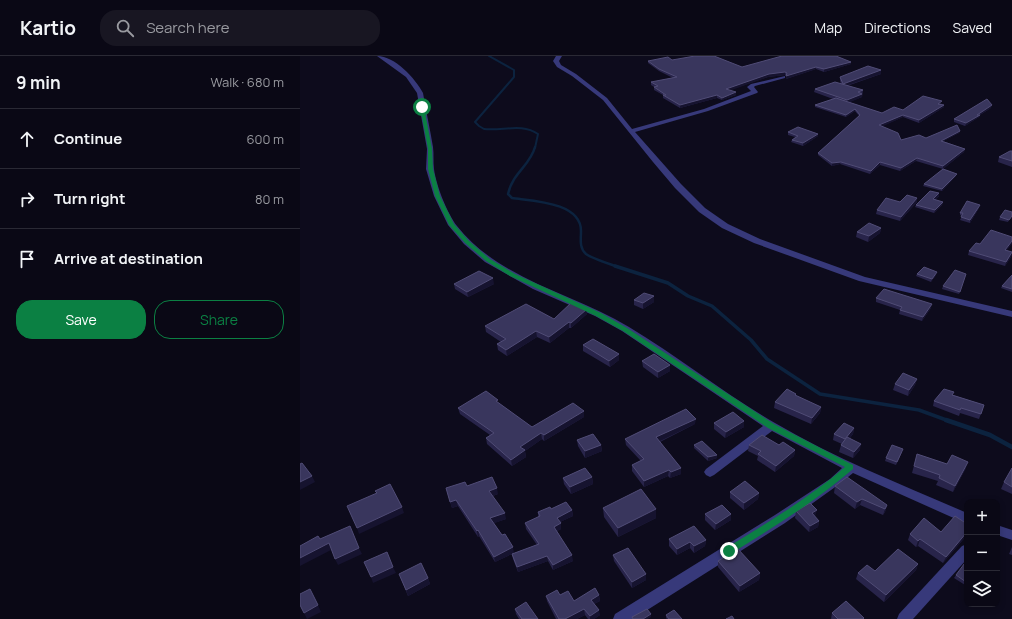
<!DOCTYPE html>
<html lang="en">
<head>
<meta charset="utf-8">
<style>
	body { margin:0; font-family:Manrope,sans-serif; background:#181622; color:#f1f3f6 }
	.controls { position:absolute; right:12px; bottom:12px; display:grid; overflow:hidden; border-radius:8px; box-shadow:0 2px 6px #0003 }
	.controls button { width:36px; height:36px; display:grid; place-items:center; padding:0; border:0; border-bottom:1px solid #2a2934; background:#0a0815; color:#f1f3f6; font:20px sans-serif }
	.stop { position:absolute; width:12px; height:12px; margin:-9px; border:3px solid #0b8043; border-radius:50%; background:#fff }
	.stop.end { background:#0b8043; border-color:#fff; box-shadow:0 1px 4px #0008 }
	.list { margin:0; padding:0; list-style:none }
	h2 { display:flex; justify-content:space-between; align-items:center; height:52px; margin:0; padding:0 16px; font-size:17px }
	h2 small { font-size:13px; font-weight:400; color:#999aa0 }
	.list li { display:grid; grid-template-columns:26px 1fr auto; gap:12px; align-items:center; box-sizing:border-box; height:60px; padding:0 16px; border-top:1px solid #2a2934 }
	.list b { display:block; font-size:15px; white-space:nowrap }
	.list em { font-size:13px; font-style:normal; color:#999aa0 }
	.actions { display:flex; gap:8px; padding:12px 16px }
	.actions a { flex:1; padding:9px 0; border:1px solid #0b8043; border-radius:16px; text-align:center; font-size:14px; color:#0b8043 }
	.actions .main { background:#0b8043; color:#fff }
	.icon { flex:none; width:22px; height:22px; fill:none; stroke:currentColor; stroke-width:2; stroke-linecap:round; stroke-linejoin:round }
	.map { position:relative; flex:none; width:712px; height:563px; overflow:hidden }
	header { display:flex; align-items:center; gap:24px; box-sizing:border-box; height:56px; padding:0 20px; background:#0a0815; border-bottom:1px solid #2a2934 }
	header strong { font-size:19px }
	nav { display:flex; gap:22px; margin-inline-start:auto; font-size:14px }
	.search { width:280px; height:36px; background:#181622; display:flex; align-items:center; gap:10px; box-sizing:border-box; padding:0 14px; border-radius:16px; color:#999aa0; font-size:15px }
	main { display:flex }
	aside { flex:1; background:#0a0815 }
	.map>svg:first-child { display:block }
</style>
</head>
<body>
<header>
<strong>Kartio</strong>
<div class="search"><svg class="icon" aria-label="search" viewBox="0 0 24 24"><circle cx="10" cy="10" r="6"/><path d="M15 15l6 6"/></svg>Search here</div>
<nav><a>Map</a><a>Directions</a><a>Saved</a></nav>
</header>
<main>
<aside>
<h2>9 min<small>Walk · 680 m</small></h2>
<ul class="list">
<li><svg class="icon" aria-label="ahead" viewBox="0 0 24 24"><path d="M12 20V5M6 11l6-6 6 6"/></svg><div><b>Continue</b></div><em>600 m</em></li>
<li><svg class="icon" aria-label="right" viewBox="0 0 24 24"><path d="M7 20v-9h11M14 6l5 5-5 5"/></svg><div><b>Turn right</b></div><em>80 m</em></li>
<li><svg class="icon" aria-label="arrive" viewBox="0 0 24 24"><path d="M6 21V4h12l-3 4 3 4H6"/></svg><div><b>Arrive at destination</b></div></li>
</ul>
<div class="actions"><a class="main">Save</a><a>Share</a></div>
</aside>
<div class="map">
<svg width="712" height="563" viewBox="0 0 712 563">
	<rect width="100%" height="100%" fill="#0d0b1c"/>
	<g fill="none" stroke-linecap="round" stroke-linejoin="round">
		<path stroke="#0c233f" stroke-width="2" d="M189 0 214 14V21L175 66 179 70 184 73C203 75 222 67 238 78L235 92"/>
		<path stroke="#0c233f" stroke-width="2.5" d="M235 91C230 110 213 116 208 138L212 142C232 145 281 146 281 175 281 183 279 192 286 198 293 203 310 208 318 211"/>
		<polyline stroke="#0c233f" stroke-width="3.5" points="315,210 368,227 388,240 412,250 451,284 467,303 520,338 619,354 649,365"/>
		<polyline stroke="#0c233f" stroke-width="4.5" points="646,364 690,379 712,391"/>
		<g fill="#37397a" fill-rule="evenodd">
			<path d="M77 0C95 0 115 22 123 37 126 55 130 73 133 91 134 98 133 106 134 113 136 129 147 157 157 170 200 224 272 237 329 271 379 301 425 338 475 367 536 403 603 429 667 457V468L553 417 538 429 485 467 333 563H313L315 558 475 459 530 423 542 412 472 375 414 419 410 421 406 419 404 416 406 413 463 370 322 275 295 260 233 233 185 206 164 188 148 169 134 140 126 113 127 93 117 37 106 21Z"/>
			<polygon points="256,0 262,0 259,5 261,9 276,18 307,42 332,73 404,53 451,35 447,31 451,28 485,20 485,22 455,30 454,31 458,36 457,37 408,55 335,76 381,128 405,152 428,168 460,183 565,221 712,255 712,261 559,225 454,187 422,172 399,156 375,132 353,106 303,44 272,20 257,11 253,5"/>
			<polygon points="697,469 712,474 712,484 697,479"/>
			<polygon points="667,488 667,503 613,563 597,563 599,558 662,490"/>
		</g>
	</g>
	<g fill="#28244a">
		<polygon points="372,4 442,11 551,6 551,8 524,16 516,13 486,23 486,20 485,19 468,21 430,34 436,39 422,44 417,42 380,52 363,42 363,39 354,34 354,31 351,29 351,26 373,22 359,15 348,7 348,5"/>
		<polygon points="581,14 581,18 547,30 563,34 562,41 549,46 582,57 603,54 642,47 640,48 644,49 644,51 619,67 603,61 582,70 601,84 626,82 660,75 659,77 643,85 665,93 664,96 643,113 616,105 600,115 580,109 570,118 540,108 532,110 518,99 518,97 559,60 555,55 546,61 515,51 515,49 533,43 514,36 515,33 541,28 540,25 540,21"/>
		<polygon points="691,52 680,59 679,61 665,70 654,66 654,63"/>
		<polygon points="488,76 518,80 503,90 491,86 492,84 495,81 488,79"/>
		<polygon points="712,95 712,111 698,106 699,101"/>
		<polygon points="656,120 642,135 623,130 624,128"/>
		<polygon points="639,137 639,140 635,144 643,146 642,149 634,157 615,151 616,149"/>
		<polygon points="600,146 617,146 600,165 576,158 577,154"/>
		<polygon points="679,152 670,167 660,164 662,160 660,159 660,157"/>
		<polygon points="712,156 708,166 699,164 700,161"/>
		<polygon points="581,172 580,177 568,186 556,181 557,176"/>
		<polygon points="680,188 707,194 712,197 711,201 705,210 668,199 669,195"/>
		<polygon points="617,218 636,219 631,226 616,220"/>
		<polygon points="666,218 659,238 642,233 643,230"/>
		<polygon points="712,219 712,236 701,232 702,230"/>
		<polygon points="154,228 194,228 168,241 155,233"/>
		<polygon points="354,240 354,246 343,253 334,249 334,244"/>
		<polygon points="576,242 631,252 622,265 599,258 600,254 576,246"/>
		<polygon points="287,253 287,258 271,272 269,272 250,287 237,281 207,300 198,294 197,288 201,286 186,276 185,270 254,263"/>
		<polygon points="283,289 319,298 319,304 310,311 283,295"/>
		<polygon points="342,305 370,309 370,315 358,322 343,311"/>
		<polygon points="617,323 615,329 608,340 593,334 595,328"/>
		<polygon points="653,339 684,349 679,363 660,357 659,360 633,350 634,345"/>
		<polygon points="475,346 521,351 520,357 511,368 474,352"/>
		<polygon points="198,347 232,371 284,361 244,385 242,383 225,395 226,401 212,410 187,388 186,382 190,379 160,358 158,352"/>
		<polygon points="414,367 444,371 425,382 414,373"/>
		<polygon points="395,368 360,386 381,412 381,418 370,422 368,420 344,431 332,415 332,409 341,405 326,389 325,383"/>
		<polygon points="554,372 553,378 550,382 560,394 553,402 539,396 541,389 542,388 533,384 534,378"/>
		<polygon points="277,384 301,389 302,395 285,402 278,390"/>
		<polygon points="394,389 417,402 408,405 394,392"/>
		<polygon points="449,389 479,389 495,394 494,400 475,416 457,404 458,400 448,395"/>
		<polygon points="602,396 596,409 585,405 586,402"/>
		<polygon points="617,398 647,408 666,412 653,436 636,429 638,425 612,417"/>
		<polygon points="712,412 712,438 701,433 704,426"/>
		<polygon points="292,421 293,428 271,438 264,428 263,422"/>
		<polygon points="167,430 198,438 193,440 206,463 194,467 214,497 195,506 179,480 178,481 158,450 152,452 146,432"/>
		<polygon points="535,430 587,449 585,456 583,459 560,449 555,453 534,437"/>
		<polygon points="430,436 459,437 458,443 444,454 430,442"/>
		<polygon points="303,452 356,462 318,481 304,461"/>
		<polygon points="251,453 272,454 273,460 260,466 261,473 257,475 273,505 253,514 248,505 218,516 213,503 212,498 237,489 226,473 225,467 238,461 238,456"/>
		<polygon points="496,455 515,461 519,465 518,471 509,476 495,462"/>
		<polygon points="405,458 431,464 415,474 405,464"/>
		<polygon points="667,468 667,479 643,507 618,490 616,491 608,484 610,478 641,476"/>
		<polygon points="369,483 406,484 405,490 394,497 390,492 377,499 369,490"/>
		<polygon points="712,491 712,499 709,498"/>
		<polygon points="313,499 346,518 346,524 332,532 314,505"/>
		<polygon points="418,505 460,517 459,524 439,536 418,511"/>
		<polygon points="618,508 616,514 584,546 556,523 558,517 575,515"/>
		<polygon points="99,518 128,522 130,528 108,540"/>
		<polygon points="656,519 667,526 665,529 654,522"/>
		<polygon points="260,539 274,545 299,539 300,545 294,548 300,559 294,563 288,563 285,559 277,563 256,563 247,545 246,540"/>
		<polygon points="215,553 238,563 219,563 216,558"/>
		<polygon points="532,557 564,563 531,563"/>
		<polygon points="366,559 382,563 367,563 366,562"/>
	</g>
	<g fill="#16132f">
		<polygon points="551,6 551,8 524,16 524,13"/>
		<polygon points="516,11 516,13 486,23 486,20"/>
		<polygon points="581,14 581,18 542,31 543,28"/>
		<polygon points="485,16 485,19 468,21 426,36 426,33 469,18"/>
		<polygon points="436,36 436,39 422,44 422,42"/>
		<polygon points="562,38 562,41 546,48 547,44"/>
		<polygon points="417,39 417,42 380,52 380,49"/>
		<polygon points="644,49 644,51 619,67 619,64"/>
		<polygon points="692,49 691,52 678,60 680,59 679,61 665,70 666,67 677,59"/>
		<polygon points="555,53 555,55 546,61 546,59"/>
		<polygon points="603,59 603,61 579,72 579,69"/>
		<polygon points="660,75 659,77 640,87 641,85"/>
		<polygon points="518,78 518,80 503,90 503,87"/>
		<polygon points="665,93 664,96 643,113 643,110"/>
		<polygon points="617,102 616,105 600,115 601,112"/>
		<polygon points="541,106 540,108 532,110 532,107"/>
		<polygon points="580,106 580,109 570,118 571,115"/>
		<polygon points="657,118 656,120 642,135 642,133"/>
		<polygon points="639,137 639,140 632,146 633,143"/>
		<polygon points="617,142 617,146 600,165 601,161"/>
		<polygon points="643,146 642,149 634,157 635,154"/>
		<polygon points="680,149 679,152 670,167 670,164"/>
		<polygon points="581,172 580,177 568,186 569,180"/>
		<polygon points="712,185 712,188 703,199 705,194"/>
		<polygon points="712,197 711,201 705,210 706,206"/>
		<polygon points="637,216 636,219 631,226 632,223"/>
		<polygon points="193,222 194,228 168,241 167,236"/>
		<polygon points="354,240 354,246 343,253 343,247"/>
		<polygon points="632,248 631,252 622,265 623,261"/>
		<polygon points="287,253 287,258 271,272 271,267"/>
		<polygon points="269,266 269,272 250,287 249,281"/>
		<polygon points="236,275 237,281 207,300 206,294"/>
		<polygon points="319,298 319,304 310,311 309,305"/>
		<polygon points="370,309 370,315 358,322 358,316"/>
		<polygon points="617,323 615,329 608,340 609,334"/>
		<polygon points="521,351 520,357 511,368 512,362"/>
		<polygon points="284,355 284,361 244,385 244,379"/>
		<polygon points="396,363 395,368 356,387 356,381"/>
		<polygon points="444,365 444,371 425,382 426,376"/>
		<polygon points="554,372 553,378 544,389 545,383"/>
		<polygon points="241,377 242,383 225,395 226,401 212,410 211,404 220,391"/>
		<polygon points="561,388 560,394 553,402 554,396"/>
		<polygon points="301,389 302,395 285,402 285,395"/>
		<polygon points="495,394 494,400 475,416 476,410"/>
		<polygon points="417,399 417,402 408,405 408,401"/>
		<polygon points="668,406 666,412 653,436 655,430"/>
		<polygon points="381,412 381,418 370,422 371,416"/>
		<polygon points="369,414 368,420 344,431 344,425"/>
		<polygon points="12,420 15,426 0,434 0,426"/>
		<polygon points="292,421 293,428 271,438 270,431"/>
		<polygon points="197,432 198,438 190,441 189,435"/>
		<polygon points="459,437 458,443 444,454 444,447"/>
		<polygon points="562,443 560,449 555,453 557,446"/>
		<polygon points="156,444 158,450 152,452 150,446"/>
		<polygon points="587,449 585,456 583,459 585,453"/>
		<polygon points="102,451 104,457 59,478 57,472"/>
		<polygon points="356,453 356,462 318,481 318,472"/>
		<polygon points="272,454 273,460 258,467 257,462"/>
		<polygon points="517,454 515,461 512,457"/>
		<polygon points="205,457 206,463 192,468 190,462"/>
		<polygon points="431,458 431,464 415,474 416,468"/>
		<polygon points="519,465 518,471 509,476 510,470"/>
		<polygon points="261,467 261,473 255,476 254,471"/>
		<polygon points="178,474 179,480 178,481 177,475"/>
		<polygon points="667,476 667,479 643,507 646,501"/>
		<polygon points="620,483 618,490 616,491 618,485"/>
		<polygon points="406,484 405,490 394,497 394,490"/>
		<polygon points="390,486 390,492 377,499 377,493"/>
		<polygon points="29,487 31,494 0,510 0,502"/>
		<polygon points="213,491 214,497 195,506 194,501"/>
		<polygon points="59,492 62,498 38,509 35,503"/>
		<polygon points="272,499 273,505 253,514 253,509"/>
		<polygon points="247,500 248,505 218,516 217,511"/>
		<polygon points="618,508 616,514 584,546 586,539"/>
		<polygon points="93,511 96,517 73,527 71,521"/>
		<polygon points="460,517 459,524 439,536 440,530"/>
		<polygon points="346,518 346,524 332,532 332,526"/>
		<polygon points="128,522 130,528 108,540 106,534"/>
		<polygon points="299,539 300,545 292,549 291,544"/>
		<polygon points="18,549 21,556 7,563 4,557"/>
		<polygon points="284,553 285,559 277,563 265,563"/>
		<polygon points="299,554 300,559 294,563 290,563 290,560"/>
		<polygon points="351,558 351,561 348,563 343,563"/>
	</g>
	<g fill="#39365d" stroke="#504c76">
		<polygon points="395,0 414,0 442,11 482,0 536,0 551,6 524,13 516,11 486,20 487,17 485,16 469,18 426,33 436,36 422,42 417,39 380,49 363,39 366,39 354,31 358,30 351,26 377,21 359,13 348,5 368,1 372,4"/>
		<polygon points="568,10 581,14 543,28 540,21"/>
		<polygon points="535,26 563,34 558,36 562,38 547,44 515,33"/>
		<polygon points="623,40 642,45 638,48 644,49 619,64 603,59 579,69 598,77 601,84 619,79 626,82 657,69 660,75 641,85 665,93 643,110 617,102 601,112 580,106 571,115 541,106 532,107 518,97 560,59 555,53 546,59 515,49 536,42 582,57 594,51 603,54"/>
		<polygon points="687,43 692,49 677,59 680,59 666,67 654,63"/>
		<polygon points="498,71 518,78 503,87 492,84 498,80 488,76"/>
		<polygon points="710,95 712,95 712,105 699,101"/>
		<polygon points="643,113 657,118 642,133 624,128"/>
		<polygon points="630,135 639,137 633,143 643,146 635,154 616,149"/>
		<polygon points="607,139 617,142 601,161 577,154 586,142 600,146"/>
		<polygon points="667,145 680,149 670,164 661,161 663,157 660,157"/>
		<polygon points="705,154 712,156 712,160 709,164 700,161"/>
		<polygon points="569,167 581,172 569,180 557,176"/>
		<polygon points="691,174 712,181 712,185 705,194 712,196 706,206 669,195 676,187 680,188"/>
		<polygon points="624,211 637,216 632,223 617,218"/>
		<polygon points="655,214 666,218 660,236 643,230"/>
		<polygon points="179,215 193,222 167,236 154,228"/>
		<polygon points="712,219 712,233 702,230"/>
		<polygon points="584,233 632,248 623,261 600,254 602,251 576,242"/>
		<polygon points="344,237 354,240 343,247 334,244"/>
		<polygon points="272,246 287,253 271,267 269,266 249,281 236,275 206,294 197,288 206,283 185,270 226,248 254,263"/>
		<polygon points="293,283 319,298 309,305 283,289"/>
		<polygon points="354,298 370,309 358,316 342,305"/>
		<polygon points="603,317 617,323 609,334 595,328"/>
		<polygon points="487,333 496,338 495,339 521,351 512,362 475,346"/>
		<polygon points="644,333 654,336 652,339 684,349 681,358 661,352 660,354 634,345"/>
		<polygon points="186,335 198,344 196,345 232,371 273,347 284,355 244,379 241,377 220,391 225,394 211,404 186,382 194,377 158,352"/>
		<polygon points="386,353 396,363 356,381 381,412 371,416 369,414 344,425 332,409 344,403 325,383"/>
		<polygon points="433,356 444,365 426,376 414,367"/>
		<polygon points="544,367 554,372 545,383 534,378"/>
		<polygon points="293,378 301,389 285,395 277,384"/>
		<polygon points="462,379 479,389 483,386 495,394 476,410 458,398 461,395 449,389"/>
		<polygon points="547,381 561,388 554,396 541,389"/>
		<polygon points="402,385 417,399 408,401 394,389"/>
		<polygon points="592,389 603,393 597,406 586,402"/>
		<polygon points="617,398 647,408 652,399 668,406 655,430 639,422 640,419 614,410"/>
		<polygon points="2,407 12,420 0,426 0,408"/>
		<polygon points="285,412 292,421 270,431 263,422"/>
		<polygon points="712,412 712,431 704,426"/>
		<polygon points="192,421 197,432 189,435 205,457 190,462 202,479 205,478 213,491 194,501 178,474 177,475 156,444 150,446 146,432 165,426 167,430"/>
		<polygon points="547,421 587,449 585,453 562,443 557,446 535,430"/>
		<polygon points="445,425 459,437 444,447 430,436"/>
		<polygon points="90,428 102,451 57,472 47,450 77,437 75,435"/>
		<polygon points="341,433 356,453 318,472 303,452"/>
		<polygon points="266,446 272,454 257,462 261,467 254,471 272,499 253,509 247,500 217,511 212,498 239,488 225,467 240,460 238,456 250,451 251,453"/>
		<polygon points="510,447 517,454 512,457 519,465 510,470 496,455"/>
		<polygon points="422,449 431,458 416,468 405,458"/>
		<polygon points="655,460 667,468 667,476 646,501 620,483 618,485 610,478 624,462 641,476"/>
		<polygon points="50,470 59,492 35,503 29,487 0,502 0,490 18,480 20,483"/>
		<polygon points="394,470 406,484 394,490 390,486 377,493 369,483"/>
		<polygon points="328,492 346,518 332,526 313,499"/>
		<polygon points="438,493 460,517 440,530 418,505"/>
		<polygon points="598,493 618,508 586,539 558,517 567,509 575,515"/>
		<polygon points="87,496 93,511 71,521 64,506"/>
		<polygon points="667,504 667,525 666,526 656,519"/>
		<polygon points="121,507 128,522 106,534 99,518"/>
		<polygon points="295,532 299,539 291,544 299,554 290,560 284,553 265,563 259,563 246,540 257,534 260,539 268,535 274,545"/>
		<polygon points="10,533 18,549 4,557 0,549 0,538"/>
		<polygon points="546,545 564,562 563,563 538,563 532,557"/>
		<polygon points="226,546 238,563 222,563 215,553"/>
		<polygon points="347,553 351,558 343,563 333,563 332,561"/>
		<polygon points="374,554 382,563 369,563 366,559"/>
		<polygon points="432,560 434,563 426,563"/>
	</g>
	<path fill="#0b8043" d="M122 50 124 51 132 93 133 113 140 140 154 168 169 185 190 203 215 218 301 257 327 272 474 368 553 409V413C516 445 474 471 432 497H426L425 495 426 492C467 467 509 442 545 411L468 372 323 275 296 260 210 220 186 205 165 187 149 169 135 140 128 113V93L120 51Z"/>
</svg>
<div class="controls">
<button>+</button>
<button>−</button>
<button><svg class="icon" aria-label="layers" viewBox="0 0 24 24"><path d="M12 4l9 5-9 5-9-5zM3 14l9 5 9-5"/></svg></button>
</div>
<div class="stop" style="left:122px;top:51px"></div>
<div class="stop end" style="left:429px;top:495px"></div>
</div>
</main>
</body>
</html>
